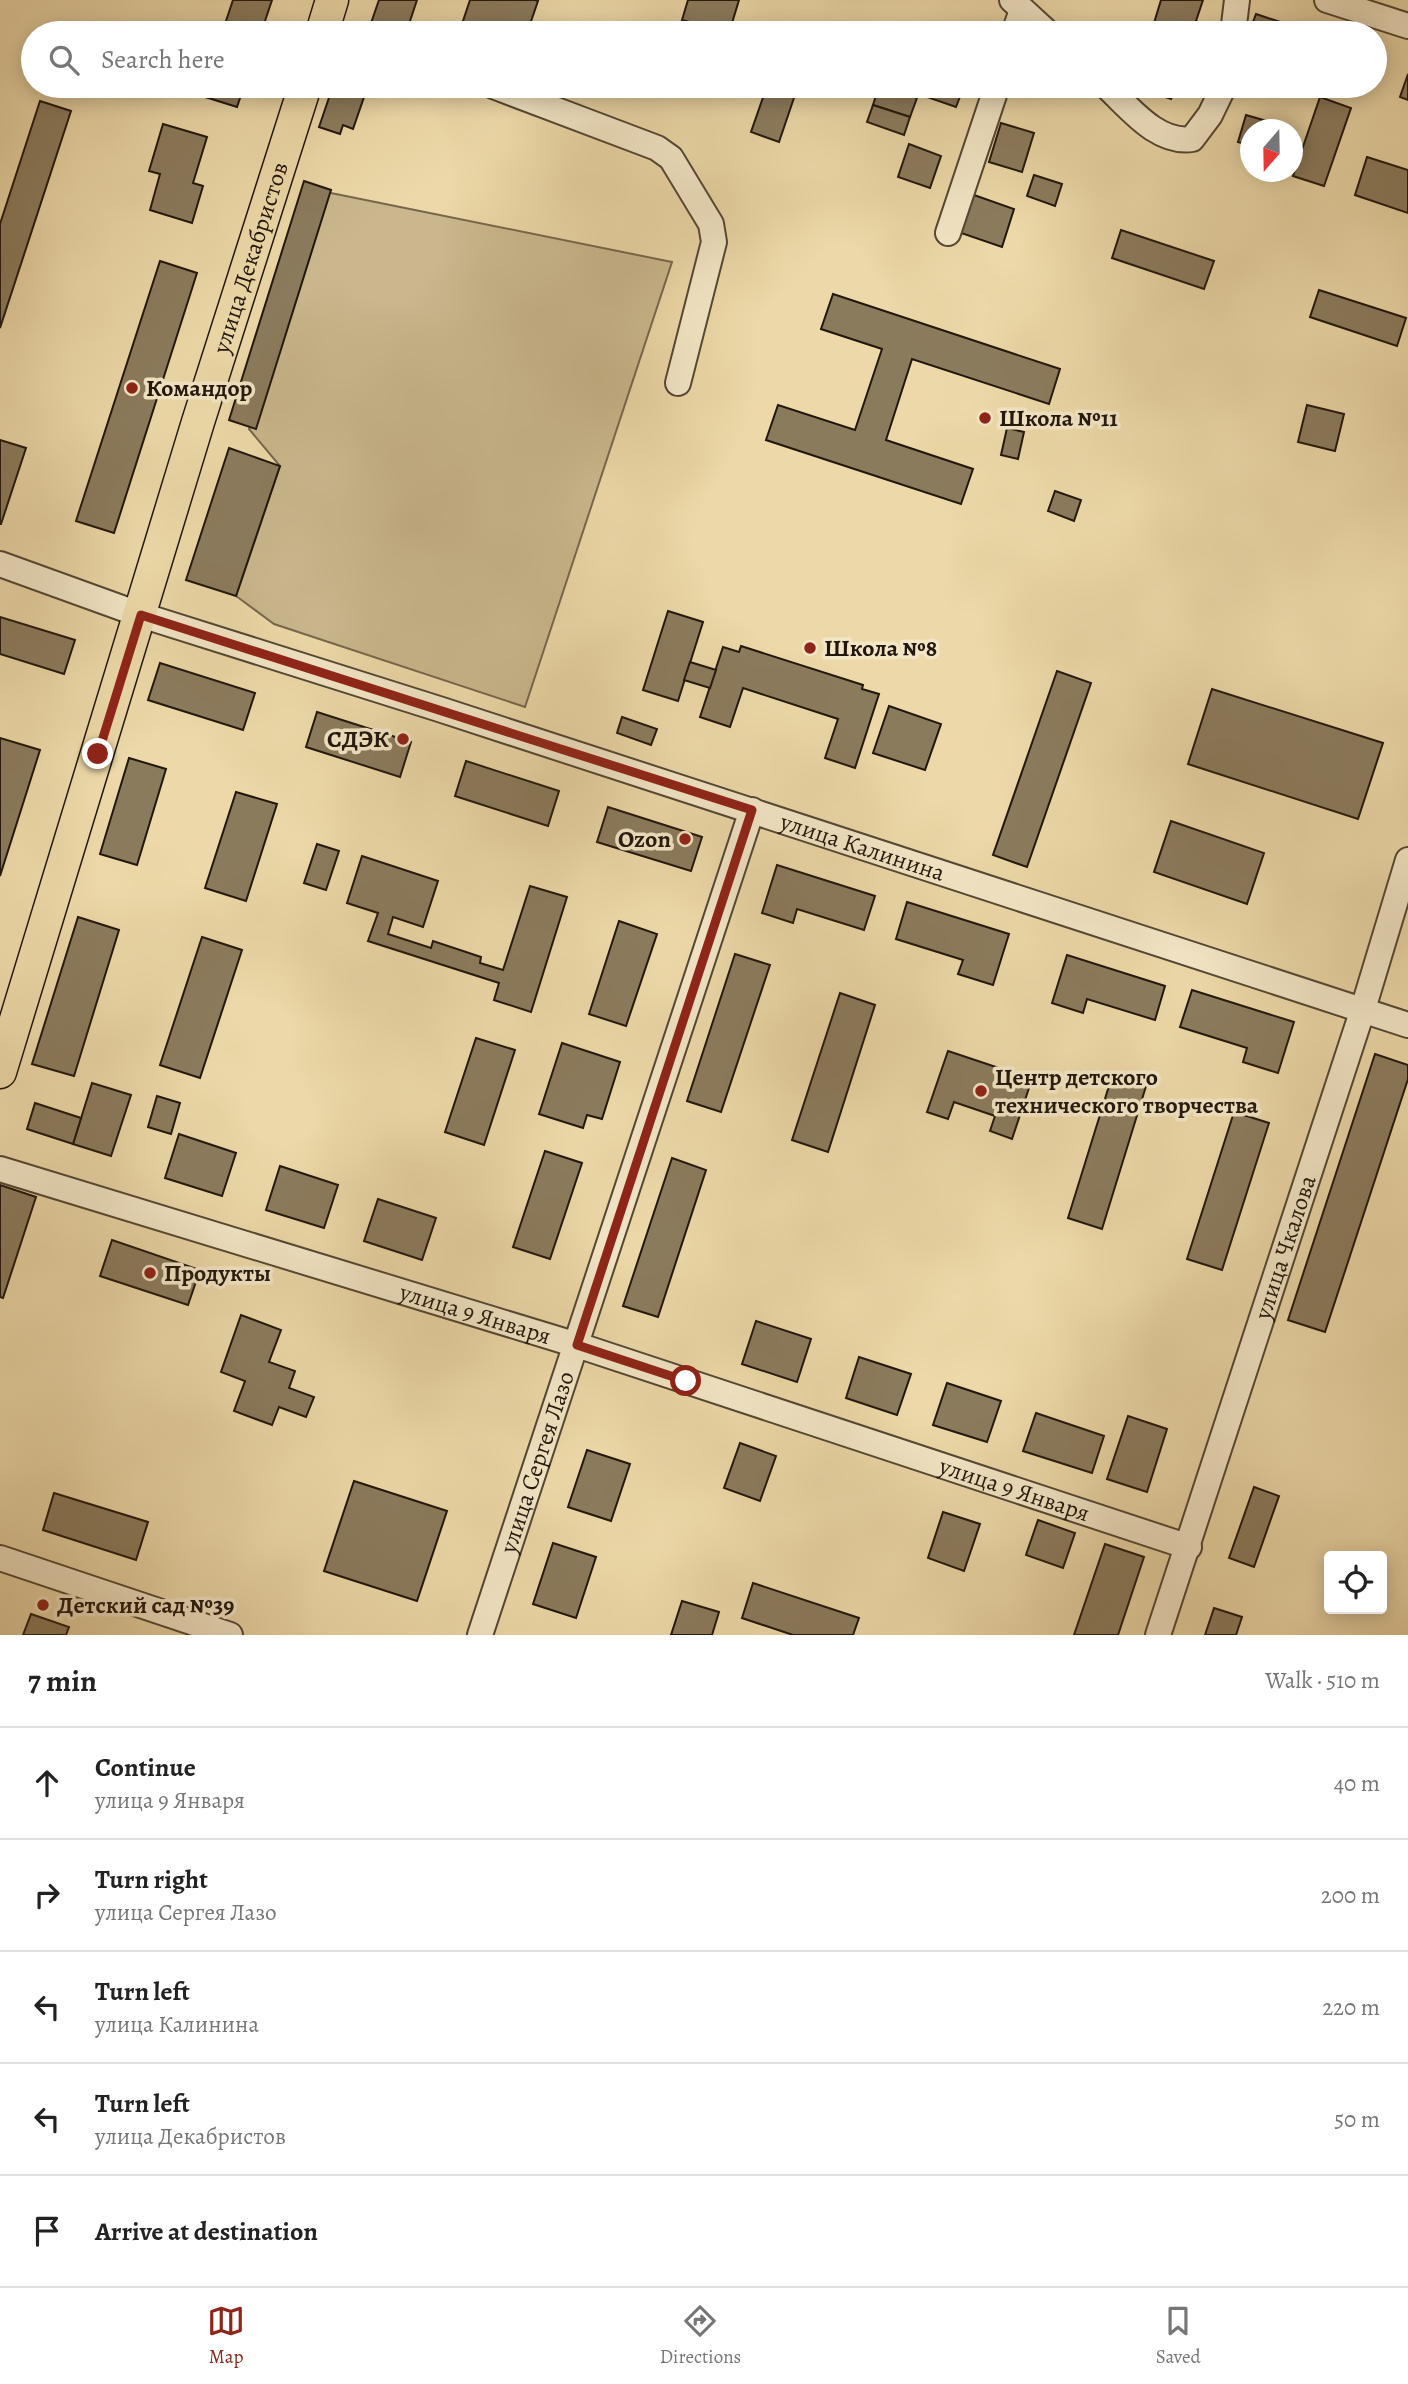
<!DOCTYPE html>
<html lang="en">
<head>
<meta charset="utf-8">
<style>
	body { margin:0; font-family:Alegreya,serif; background:#f2f2f2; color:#222 }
	.controls { position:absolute; right:21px; bottom:21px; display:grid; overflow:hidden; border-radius:7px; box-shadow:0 4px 18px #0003 }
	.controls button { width:63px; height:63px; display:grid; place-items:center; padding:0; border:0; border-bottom:2px solid #e0e0e0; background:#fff; color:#222; font:35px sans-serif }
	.compass { position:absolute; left:1240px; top:119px; width:63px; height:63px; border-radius:50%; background:#fff; box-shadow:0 4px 18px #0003; rotate:200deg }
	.stop { position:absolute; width:21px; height:21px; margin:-16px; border:5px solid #8f2418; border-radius:50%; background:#fff }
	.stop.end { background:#8f2418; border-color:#fff; box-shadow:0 2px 7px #0008 }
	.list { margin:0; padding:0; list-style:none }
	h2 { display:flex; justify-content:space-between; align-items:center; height:91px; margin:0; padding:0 28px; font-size:30px }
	h2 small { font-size:23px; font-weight:400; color:#767676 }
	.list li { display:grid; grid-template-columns:46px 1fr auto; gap:21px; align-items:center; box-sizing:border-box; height:112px; padding:0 28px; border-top:2px solid #e0e0e0 }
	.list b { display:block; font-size:26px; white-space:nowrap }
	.list p { margin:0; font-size:23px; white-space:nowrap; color:#767676 }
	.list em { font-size:23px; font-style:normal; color:#767676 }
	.icon { flex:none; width:38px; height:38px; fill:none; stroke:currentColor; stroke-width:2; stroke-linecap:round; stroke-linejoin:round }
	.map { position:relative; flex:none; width:1408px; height:1635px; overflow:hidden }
	.search { position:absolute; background:#fff; box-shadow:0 4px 18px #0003; left:21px; right:21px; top:21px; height:77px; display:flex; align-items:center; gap:18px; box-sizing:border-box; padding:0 24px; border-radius:38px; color:#767676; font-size:26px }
	.sheet { height:651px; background:#fff }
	nav { display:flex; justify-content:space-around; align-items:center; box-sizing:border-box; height:98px; border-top:2px solid #e0e0e0; background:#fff; font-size:19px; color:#767676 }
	nav a { display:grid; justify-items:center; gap:4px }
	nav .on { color:#8f2418 }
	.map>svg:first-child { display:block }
</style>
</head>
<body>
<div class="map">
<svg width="1408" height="1635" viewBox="0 0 1408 1635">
	<rect width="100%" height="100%" fill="#ecd8a8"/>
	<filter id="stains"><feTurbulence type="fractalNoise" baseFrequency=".00286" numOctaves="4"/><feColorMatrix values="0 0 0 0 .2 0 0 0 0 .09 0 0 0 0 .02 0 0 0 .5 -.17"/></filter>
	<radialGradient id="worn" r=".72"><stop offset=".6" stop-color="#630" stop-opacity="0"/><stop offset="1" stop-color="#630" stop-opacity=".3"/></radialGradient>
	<polygon fill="#cab78d" stroke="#76674c" stroke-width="2" points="326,192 672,262 525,707 274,624 236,596 280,466 249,429"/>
	<g fill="#8b7b5d" stroke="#22170c" stroke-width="2">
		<polygon points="233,0 272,0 261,33 222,33"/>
		<polygon points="379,0 417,0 406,33 392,33 370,26"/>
		<polygon points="470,0 535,0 538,1 527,33 459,33"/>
		<polygon points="688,0 739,0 729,33 682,20"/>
		<polygon points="1161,0 1203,0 1192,33 1151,33"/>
		<polygon points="1256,14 1313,33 1249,33"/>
		<polygon points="1408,74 1408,100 1400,97"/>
		<polygon points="205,86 244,86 237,107 202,96"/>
		<polygon points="333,86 356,86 354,93 364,97 353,129 343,125 340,134 319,127"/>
		<polygon points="767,86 798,86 779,142 751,132"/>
		<polygon points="879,86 917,98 910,117 873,105"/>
		<polygon points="928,86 964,86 956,107 924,96"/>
		<polygon points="1134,86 1176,86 1171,99"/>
		<polygon points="1320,97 1351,108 1324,186 1293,176"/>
		<polygon points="40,101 71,111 0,328 0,224"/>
		<polygon points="873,105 910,117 904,135 867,122"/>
		<polygon points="1246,115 1270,122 1268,130 1250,130 1250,145 1238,142"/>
		<polygon points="1001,123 1034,133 1022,172 989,162"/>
		<polygon points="163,124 207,137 193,183 203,186 192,223 150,210 160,174 149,171"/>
		<polygon points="909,144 941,156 930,188 898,177"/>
		<polygon points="1367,157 1408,170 1408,213 1355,195"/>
		<polygon points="1034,175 1062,184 1055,206 1027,196"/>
		<polygon points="304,181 331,190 256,429 229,420"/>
		<polygon points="974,195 1014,209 1002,247 961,233"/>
		<polygon points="1121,230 1214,261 1204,289 1112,258"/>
		<polygon points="160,261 197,273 114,533 76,521"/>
		<polygon points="1319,290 1406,318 1397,346 1310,317"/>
		<polygon points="833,294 1060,369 1049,404 912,359 886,440 973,469 961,504 766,440 778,405 855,430 882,349 821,329"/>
		<polygon points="1307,405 1344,414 1335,451 1298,442"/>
		<polygon points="1007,428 1024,432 1018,459 1001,455"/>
		<polygon points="0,440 26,448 1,524 0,524"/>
		<polygon points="229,448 280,466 236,596 186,580"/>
		<polygon points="1055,491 1081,500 1074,521 1048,511"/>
		<polygon points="668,611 703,622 678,701 643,690"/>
		<polygon points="0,617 75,640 64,674 0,654"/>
		<polygon points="741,646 863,685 862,689 879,694 855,768 825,758 838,719 743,688 730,727 700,717 723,647 739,652"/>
		<polygon points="690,662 716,670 710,688 684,680"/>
		<polygon points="160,663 255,693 243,730 148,700"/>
		<polygon points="1057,671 1091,683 1027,867 993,855"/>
		<polygon points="1212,689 1383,743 1358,819 1188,764"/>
		<polygon points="889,706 941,724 925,770 873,753"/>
		<polygon points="317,712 411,742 400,777 306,747"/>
		<polygon points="622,717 657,729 651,745 617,733"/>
		<polygon points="0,738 40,750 0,876"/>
		<polygon points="129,758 166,769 137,865 100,854"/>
		<polygon points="466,761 559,791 548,826 455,796"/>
		<polygon points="236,792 277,804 246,901 205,888"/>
		<polygon points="608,807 702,837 691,871 597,842"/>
		<polygon points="1171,821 1264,853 1247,904 1154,872"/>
		<polygon points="317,844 339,851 326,890 304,883"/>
		<polygon points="362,856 438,881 423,927 393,917 388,934 431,948 433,941 481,957 480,963 503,970 530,886 567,897 531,1012 494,1000 499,983 368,941 378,913 347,903"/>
		<polygon points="777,865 875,896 864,930 797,909 793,923 762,913"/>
		<polygon points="907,902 1009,934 993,985 958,974 963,960 896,939"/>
		<polygon points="78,917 119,930 74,1076 32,1064"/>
		<polygon points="619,921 657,934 626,1026 589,1014"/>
		<polygon points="202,937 242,950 200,1078 160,1065"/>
		<polygon points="735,954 770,965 721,1112 687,1101"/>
		<polygon points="1067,955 1165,986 1155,1020 1087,999 1083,1013 1052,1003"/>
		<polygon points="1192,990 1294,1022 1278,1073 1243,1062 1247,1048 1180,1027"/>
		<polygon points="840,993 875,1005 828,1152 792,1140"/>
		<polygon points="476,1038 515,1050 484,1145 445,1132"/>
		<polygon points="562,1043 620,1062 602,1119 587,1115 583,1128 539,1114"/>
		<polygon points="948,1051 1032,1079 1012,1139 990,1131 995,1116 954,1102 948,1119 927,1112"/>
		<polygon points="1375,1054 1408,1065 1408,1079 1325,1332 1288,1320"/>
		<polygon points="1113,1073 1147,1083 1102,1229 1068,1218"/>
		<polygon points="92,1083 131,1095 111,1156 73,1144"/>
		<polygon points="157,1096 180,1103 171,1134 148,1127"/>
		<polygon points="35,1103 81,1118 73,1144 27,1129"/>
		<polygon points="1234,1112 1269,1123 1222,1270 1187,1259"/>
		<polygon points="179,1134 236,1153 222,1196 165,1178"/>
		<polygon points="545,1151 582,1163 550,1259 513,1247"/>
		<polygon points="672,1158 706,1170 658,1317 623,1306"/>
		<polygon points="280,1166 338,1185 324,1228 266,1210"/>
		<polygon points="0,1185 36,1197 3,1298 0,1297"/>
		<polygon points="378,1199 436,1218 422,1260 364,1241"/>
		<polygon points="112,1240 200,1270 188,1305 100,1276"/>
		<polygon points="241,1315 281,1330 269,1362 295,1371 289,1388 314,1397 306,1417 279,1407 272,1425 234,1411 245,1381 221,1372"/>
		<polygon points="756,1321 811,1339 797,1382 742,1364"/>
		<polygon points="859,1357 911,1374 897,1415 846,1398"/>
		<polygon points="947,1383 1001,1401 987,1442 933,1425"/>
		<polygon points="1036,1413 1104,1436 1092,1473 1023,1451"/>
		<polygon points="1128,1416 1167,1429 1147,1492 1107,1479"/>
		<polygon points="740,1443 776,1456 760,1501 724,1488"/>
		<polygon points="587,1450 630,1464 611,1521 568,1507"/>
		<polygon points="354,1481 447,1511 417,1601 324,1571"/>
		<polygon points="1254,1487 1279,1496 1254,1567 1229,1558"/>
		<polygon points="54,1493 148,1522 136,1560 43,1530"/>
		<polygon points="943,1512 980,1524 964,1571 928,1558"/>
		<polygon points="1038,1520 1075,1533 1063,1568 1026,1555"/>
		<polygon points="553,1543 596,1557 576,1618 533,1604"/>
		<polygon points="1105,1544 1144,1557 1118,1635 1074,1635"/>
		<polygon points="753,1583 859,1618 853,1635 793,1635 742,1618"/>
		<polygon points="682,1601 719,1612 712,1635 671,1635"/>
		<polygon points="1214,1608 1242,1617 1236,1635 1205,1635"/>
		<polygon points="31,1614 69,1627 66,1635 23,1635"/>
	</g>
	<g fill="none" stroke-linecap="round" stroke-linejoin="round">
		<g stroke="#544733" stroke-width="28">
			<g id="minor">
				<polyline points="1012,0 1048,33"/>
				<polyline points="1327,0 1408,26"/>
				<polyline points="1014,33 1022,10"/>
				<polyline points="1233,33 1237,0"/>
				<polyline points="493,86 657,148 671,158 711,224 714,242 678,383"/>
				<path d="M1106 86C1130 108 1157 144 1192 139L1210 115 1224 86"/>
				<polyline points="948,233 997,86"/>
				<path id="s1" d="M0 564 141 615 439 709 1408 1025"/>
				<path id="s2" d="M0 1169 577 1345 1189 1547"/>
				<polyline points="0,1558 230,1635"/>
				<path id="s3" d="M480 1635 752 810"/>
				<path id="s4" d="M1158 1635 1363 1009 1408 860"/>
			</g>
		</g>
		<g stroke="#22170c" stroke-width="35">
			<g id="major">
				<polyline points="322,33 332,0"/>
				<path id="s5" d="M0 1072 198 422 305 86"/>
			</g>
		</g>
		<use href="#minor" stroke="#f3e6c6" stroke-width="24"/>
		<use href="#major" stroke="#ecd8a8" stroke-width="32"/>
	</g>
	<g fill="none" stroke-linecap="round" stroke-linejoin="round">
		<polyline stroke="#8f2418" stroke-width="9" points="98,754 141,615 752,810 577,1345 686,1381"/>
	</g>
	<g fill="#8f2418" stroke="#f3e6c6" stroke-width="2.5">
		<circle cx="132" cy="388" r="7"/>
		<circle cx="985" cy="418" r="7"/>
		<circle cx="810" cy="648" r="7"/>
		<circle cx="403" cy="739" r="7"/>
		<circle cx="685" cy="839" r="7"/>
		<circle cx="981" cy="1091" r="7"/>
		<circle cx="150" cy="1273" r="7"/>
		<circle cx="43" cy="1605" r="7"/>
	</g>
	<g text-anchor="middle" stroke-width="7" stroke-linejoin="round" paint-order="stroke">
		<g font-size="24" fill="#22170c" stroke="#f3e6c6">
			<text dy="8" stroke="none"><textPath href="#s5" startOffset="852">улица Декабристов</textPath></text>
			<text dy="8" stroke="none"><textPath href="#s1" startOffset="908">улица Калинина</textPath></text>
			<text dy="8" stroke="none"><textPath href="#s4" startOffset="408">улица Чкалова</textPath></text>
			<text dy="8" stroke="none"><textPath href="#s2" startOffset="497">улица 9 Января</textPath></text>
			<text dy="8" stroke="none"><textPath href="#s3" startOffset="182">улица Сергея Лазо</textPath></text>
			<text dy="8" stroke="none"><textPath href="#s2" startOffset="1064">улица 9 Января</textPath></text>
		</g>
		<g font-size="24" font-weight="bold" fill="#22170c" stroke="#f3e6c6" text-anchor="start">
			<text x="146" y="396">Командор</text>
			<text x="999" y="426">Школа №11</text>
			<text x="824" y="656">Школа №8</text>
			<text x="389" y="747" text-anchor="end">СДЭК</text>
			<text x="671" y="847" text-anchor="end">Ozon</text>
			<text x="995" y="1085">Центр детского<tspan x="995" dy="28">технического творчества</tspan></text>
			<text x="164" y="1281">Продукты</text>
			<text x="57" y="1613">Детский сад №39</text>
		</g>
	</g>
	<rect width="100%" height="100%" filter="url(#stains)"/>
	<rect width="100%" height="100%" fill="url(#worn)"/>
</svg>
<div class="controls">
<button><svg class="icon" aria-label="locate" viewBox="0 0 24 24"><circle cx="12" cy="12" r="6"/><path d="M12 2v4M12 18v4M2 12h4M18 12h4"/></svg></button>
</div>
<svg class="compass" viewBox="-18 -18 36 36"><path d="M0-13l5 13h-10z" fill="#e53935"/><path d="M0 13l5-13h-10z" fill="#767676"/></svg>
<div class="stop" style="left:686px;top:1381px"></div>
<div class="stop end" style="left:98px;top:754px"></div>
<div class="search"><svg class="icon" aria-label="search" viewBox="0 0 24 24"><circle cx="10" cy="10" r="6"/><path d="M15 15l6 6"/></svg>Search here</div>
</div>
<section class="sheet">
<h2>7 min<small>Walk · 510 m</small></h2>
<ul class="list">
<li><svg class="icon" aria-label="ahead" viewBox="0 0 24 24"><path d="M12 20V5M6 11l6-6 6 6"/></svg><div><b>Continue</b><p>улица 9 Января</p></div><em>40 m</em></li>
<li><svg class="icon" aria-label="right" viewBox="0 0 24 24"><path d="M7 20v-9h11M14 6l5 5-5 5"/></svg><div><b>Turn right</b><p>улица Сергея Лазо</p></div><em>200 m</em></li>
<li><svg class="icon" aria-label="left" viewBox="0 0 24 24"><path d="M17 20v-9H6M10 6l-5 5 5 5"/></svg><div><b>Turn left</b><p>улица Калинина</p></div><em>220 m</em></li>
<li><svg class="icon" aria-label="left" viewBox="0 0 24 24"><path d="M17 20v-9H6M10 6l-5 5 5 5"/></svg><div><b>Turn left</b><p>улица Декабристов</p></div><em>50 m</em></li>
<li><svg class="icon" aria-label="arrive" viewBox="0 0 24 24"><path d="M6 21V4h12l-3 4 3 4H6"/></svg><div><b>Arrive at destination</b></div></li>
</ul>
</section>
<nav>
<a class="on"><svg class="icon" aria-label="map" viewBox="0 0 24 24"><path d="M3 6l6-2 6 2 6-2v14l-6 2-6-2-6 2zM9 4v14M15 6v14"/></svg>Map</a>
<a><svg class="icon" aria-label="directions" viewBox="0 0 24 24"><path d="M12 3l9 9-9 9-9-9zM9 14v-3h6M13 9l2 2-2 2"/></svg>Directions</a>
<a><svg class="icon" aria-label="saved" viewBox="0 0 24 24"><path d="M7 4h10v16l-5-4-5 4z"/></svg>Saved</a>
</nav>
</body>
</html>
